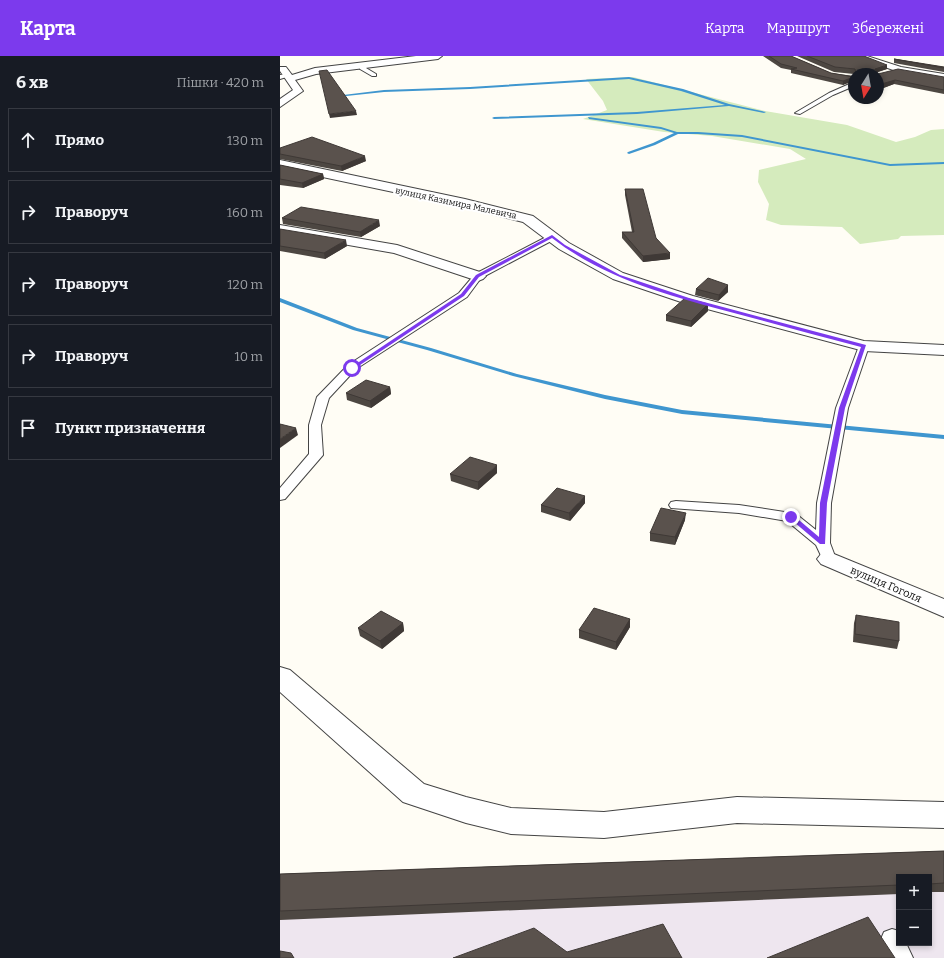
<!DOCTYPE html>
<html lang="uk">
<head>
<meta charset="utf-8">
<style>
	body { margin:0; font-family:Bitter,serif; background:#20242c; color:#f1f3f6 }
	.controls { position:absolute; right:12px; bottom:12px; display:grid; overflow:hidden; border-radius:0px; box-shadow:0 2px 6px #0003 }
	.controls button { width:36px; height:36px; display:grid; place-items:center; padding:0; border:0; border-bottom:1px solid #363941; background:#171b24; color:#f1f3f6; font:20px sans-serif }
	.compass { position:absolute; left:568px; top:12px; width:36px; height:36px; border-radius:50%; background:#171b24; box-shadow:0 2px 6px #0003; rotate:191deg }
	.stop { position:absolute; width:12px; height:12px; margin:-9px; border:3px solid #7c3aed; border-radius:50%; background:#fff }
	.stop.end { background:#7c3aed; border-color:#fff; box-shadow:0 1px 4px #0008 }
	.list { margin:0; padding:0; list-style:none }
	h2 { display:flex; justify-content:space-between; align-items:center; height:52px; margin:0; padding:0 16px; font-size:17px }
	h2 small { font-size:13px; font-weight:400; color:#9ea1a6 }
	.list li { display:grid; grid-template-columns:26px 1fr auto; gap:12px; align-items:center; box-sizing:border-box; height:64px; margin:0 8px 8px; padding:0 8px; border:1px solid #363941; border-radius:0px }
	.list b { display:block; font-size:15px; white-space:nowrap }
	.list em { font-size:13px; font-style:normal; color:#9ea1a6 }
	.icon { flex:none; width:22px; height:22px; fill:none; stroke:currentColor; stroke-width:2; stroke-linecap:round; stroke-linejoin:round }
	.map { position:relative; flex:none; width:664px; height:902px; overflow:hidden }
	header { display:flex; align-items:center; gap:24px; box-sizing:border-box; height:56px; padding:0 20px; background:#7c3aed; color:#fff }
	header strong { font-size:19px }
	nav { display:flex; gap:22px; margin-inline-start:auto; font-size:14px }
	main { display:flex }
	aside { flex:1; background:#171b24 }
	.map>svg:first-child { display:block }
</style>
</head>
<body>
<header>
<strong>Карта</strong>
<nav><a>Карта</a><a>Маршрут</a><a>Збережені</a></nav>
</header>
<main>
<aside>
<h2>6 хв<small>Пішки · 420 m</small></h2>
<ul class="list">
<li><svg class="icon" aria-label="ahead" viewBox="0 0 24 24"><path d="M12 20V5M6 11l6-6 6 6"/></svg><div><b>Прямо</b></div><em>130 m</em></li>
<li><svg class="icon" aria-label="right" viewBox="0 0 24 24"><path d="M7 20v-9h11M14 6l5 5-5 5"/></svg><div><b>Праворуч</b></div><em>160 m</em></li>
<li><svg class="icon" aria-label="right" viewBox="0 0 24 24"><path d="M7 20v-9h11M14 6l5 5-5 5"/></svg><div><b>Праворуч</b></div><em>120 m</em></li>
<li><svg class="icon" aria-label="right" viewBox="0 0 24 24"><path d="M7 20v-9h11M14 6l5 5-5 5"/></svg><div><b>Праворуч</b></div><em>10 m</em></li>
<li><svg class="icon" aria-label="arrive" viewBox="0 0 24 24"><path d="M6 21V4h12l-3 4 3 4H6"/></svg><div><b>Пункт призначення</b></div></li>
</ul>
</aside>
<div class="map">
<svg width="664" height="902" viewBox="0 0 664 902">
	<rect width="100%" height="100%" fill="#fffdf5"/>
	<path fill="#eee6ef" fill-rule="evenodd" d="M664 803V902H0V826ZM619 821H649V887H619Z"/>
	<polygon fill="#d5ebbd" points="353,21 485,55 567,69 616,86 635,81 651,74 664,73 664,179 621,180 618,183 580,188 562,171 501,169 486,164 489,148 478,126 479,114 526,103 510,93 432,80 384,76 303,63 327,54 323,45 306,23"/>
	<g fill="none" stroke-linecap="round" stroke-linejoin="round">
		<g fill="#3f96cf" fill-rule="evenodd">
			<polygon points="349,21 403,33 449,48 486,56 484,57 449,50 357,58 214,63 212,62 214,61 357,56 445,49 401,35 349,23 190,33 104,36 57,41 55,40 104,34 190,31"/>
			<polygon points="308,61 381,71 397,76 418,76 462,79 610,108 664,106 664,108 610,110 462,81 418,78 398,78 375,89 349,98 347,97 348,96 373,87 394,77 381,73 309,63"/>
			<polygon points="0,242 77,272 151,292 237,318 325,339 402,354 664,379 664,383 402,358 325,343 233,320 147,294 73,274 0,246"/>
		</g>
		<g stroke="#444" stroke-width="2">
			<g id="service">
				<polygon points="84,8 88,8 86,12 96,18 96,20 92,20 80,13 80,11"/>
				<polygon points="0,19 7,18 10,20 0,23"/>
				<polygon points="574,26 574,30 553,39 520,58 515,57 549,37"/>
				<polygon points="272,178 275,179 275,183 201,222 187,241 76,313 49,342 41,369 43,399 5,443 0,444 0,432 29,398 29,369 37,341 68,309 179,237 195,218"/>
				<polygon points="584,287 589,290 568,352 551,447 550,487 556,503 554,506 544,506 536,489 507,465 459,457 391,452 389,449 391,446 396,445 459,449 511,457 516,458 536,474 537,447 556,352 579,290"/>
				<polygon points="612,873 619,875 619,887 626,887 633,902 610,902 601,883 604,876"/>
			</g>
		</g>
		<g stroke="#444" stroke-width="2">
			<g id="minor">
				<polygon points="136,0 162,0 158,3 36,18 15,24 23,35 0,51 0,43 13,34 0,15 0,11 6,11 12,19 35,12"/>
				<polygon points="0,104 185,143 253,160 289,187 343,217 413,240 584,285 664,289 664,299 584,295 401,246 333,223 279,193 243,166 184,151 0,112"/>
				<polygon points="0,169 117,189 203,217 206,220 203,223 198,225 114,197 0,177"/>
				<polygon points="549,496 664,543 664,561 541,508 537,503 541,498"/>
				<polygon points="0,611 10,614 144,728 186,741 231,752 324,756 457,741 664,746 664,772 457,767 324,782 231,778 186,767 123,746 0,636"/>
			</g>
		</g>
		<g stroke="#444" stroke-width="2">
			<polygon id="tertiary" points="574,0 587,0 621,11 664,18 664,24 616,15"/>
		</g>
		<use href="#service" fill="#fff" fill-rule="evenodd"/>
		<use href="#minor" fill="#fff" fill-rule="evenodd"/>
		<use href="#tertiary" fill="#fff" fill-rule="evenodd"/>
	</g>
	<g fill="#4d4742">
		<polygon points="483,0 511,0 551,17 574,20 563,29 511,17 511,14 501,12"/>
		<polygon points="517,0 584,0 607,13 597,16 598,18 574,18 554,16"/>
		<polygon points="614,3 664,11 664,16 614,7"/>
		<polygon points="598,18 664,21 664,38 614,28 598,34"/>
		<polygon points="0,92 86,105 62,115 0,103"/>
		<polygon points="0,109 43,118 44,123 23,132 0,129"/>
		<polygon points="345,133 376,182 390,203 363,206 342,182 342,176 352,176 345,139"/>
		<polygon points="2,162 100,170 81,181 3,168"/>
		<polygon points="0,173 67,190 45,203 0,195"/>
		<polygon points="448,229 448,236 438,245 415,239 416,233"/>
		<polygon points="428,255 411,271 386,265 386,259"/>
		<polygon points="110,331 111,338 91,352 67,344 66,337"/>
		<polygon points="217,417 198,434 171,425 170,418"/>
		<polygon points="305,447 290,465 261,456 261,449"/>
		<polygon points="405,464 395,489 370,485 370,477"/>
		<polygon points="576,559 619,585 617,593 573,586 574,567"/>
		<polygon points="350,563 350,571 336,594 299,582 299,574"/>
		<polygon points="123,567 124,575 102,593 80,580 78,572"/>
		<polygon points="664,795 664,836 649,836 649,821 619,821 619,838 0,864 0,818"/>
	</g>
	<g fill="#3f3936">
		<polygon points="607,9 607,13 595,17 595,13"/>
		<polygon points="574,21 574,25 563,29 563,25"/>
		<polygon points="615,24 614,28 598,34 598,29"/>
		<polygon points="76,55 77,59 50,62 49,58"/>
		<polygon points="85,100 86,105 62,115 61,110"/>
		<polygon points="43,118 44,123 23,132 22,127"/>
		<polygon points="99,164 100,170 81,181 80,176"/>
		<polygon points="66,184 67,190 45,203 44,197"/>
		<polygon points="390,197 390,203 363,206 363,200"/>
		<polygon points="448,229 448,236 438,245 439,239"/>
		<polygon points="428,248 428,255 411,271 411,265"/>
		<polygon points="110,331 111,338 91,352 90,345"/>
		<polygon points="16,372 18,379 0,392 0,383"/>
		<polygon points="217,409 217,417 198,434 198,426"/>
		<polygon points="305,440 305,447 290,465 289,457"/>
		<polygon points="406,457 405,464 395,489 395,481"/>
		<polygon points="350,563 350,571 336,594 336,586"/>
		<polygon points="123,567 124,575 102,593 100,585"/>
	</g>
	<g fill="#5a524d" stroke="#3f3936">
		<polygon points="489,0 511,0 551,17 574,21 563,25 511,13 517,12 501,8"/>
		<polygon points="527,0 584,0 607,9 595,13 598,18 576,18 575,13 555,11"/>
		<polygon points="614,3 664,11 664,12"/>
		<polygon points="618,13 664,21 664,34 615,24 598,29 598,18"/>
		<polygon points="47,14 76,55 49,58 39,15"/>
		<polygon points="32,81 85,100 61,110 0,98 0,92"/>
		<polygon points="0,109 43,118 22,127 0,123"/>
		<polygon points="345,133 363,133 376,182 390,197 363,200 342,176 354,176"/>
		<polygon points="21,151 99,164 80,176 2,162"/>
		<polygon points="0,173 66,184 44,197 0,190"/>
		<polygon points="428,222 448,229 439,239 416,233"/>
		<polygon points="405,242 428,248 411,265 386,259"/>
		<polygon points="86,324 110,331 90,345 66,337"/>
		<polygon points="0,368 16,372 0,383"/>
		<polygon points="190,401 217,409 198,426 170,418"/>
		<polygon points="277,432 305,440 289,457 261,449"/>
		<polygon points="381,452 406,457 395,481 370,477"/>
		<polygon points="314,552 350,563 336,586 299,574"/>
		<polygon points="101,555 123,567 100,585 78,572"/>
		<polygon points="576,559 619,566 619,585 575,578"/>
		<polygon points="664,795 664,827 649,828 649,821 619,821 619,829 0,855 0,818"/>
		<polygon points="588,861 615,902 487,902"/>
		<polygon points="383,868 402,902 173,902 254,872 287,896"/>
		<polygon points="0,895 11,897 14,902 0,902"/>
	</g>
	<path fill="#7c3aed" d="M272 179 285 189 340 219 409 242 586 289 565 352 547 447 545 488H540L508 461 513 459 539 481 540 447 559 352 581 291C539 280 496 268 454 257 390 240 325 223 272 182L199 221 184 240 74 313 70 312 181 238 196 219Z"/>
	<g text-anchor="middle" stroke-width="4" stroke-linejoin="round" paint-order="stroke">
		<g font-size="9" fill="#111" stroke="#fff">
			<text transform="translate(176 147) rotate(12)" y="3">вулиця Казимира Малевича</text>
		</g>
		<g font-size="11" fill="#111" stroke="#fff">
			<text transform="translate(606 528) rotate(23)" y="4">вулиця Гоголя</text>
		</g>
	</g>
</svg>
<div class="controls">
<button>+</button>
<button>−</button>
</div>
<svg class="compass" viewBox="-18 -18 36 36"><path d="M0-13l5 13h-10z" fill="#e53935"/><path d="M0 13l5-13h-10z" fill="#9ea1a6"/></svg>
<div class="stop" style="left:72px;top:312px"></div>
<div class="stop end" style="left:511px;top:461px"></div>
</div>
</main>
</body>
</html>
